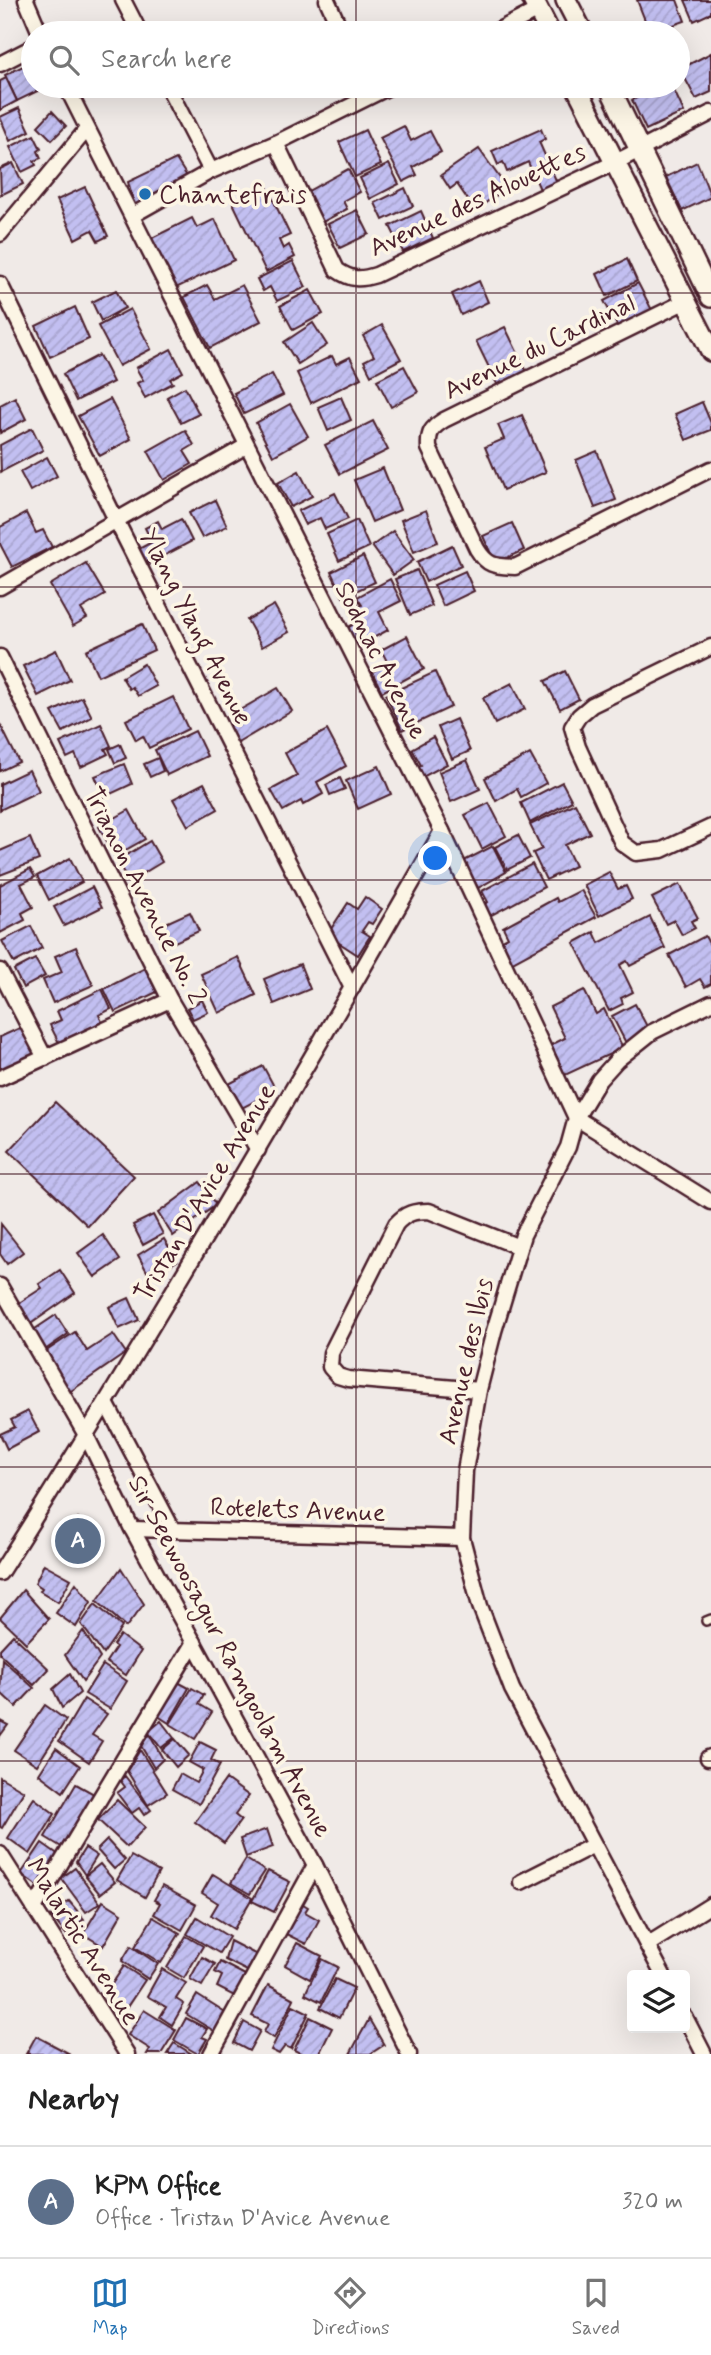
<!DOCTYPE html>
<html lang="en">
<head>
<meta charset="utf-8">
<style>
	body { margin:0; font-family:Mynerve,sans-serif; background:#f2f2f2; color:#222 }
	.controls { position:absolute; right:21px; bottom:21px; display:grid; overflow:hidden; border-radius:7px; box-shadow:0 7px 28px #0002 }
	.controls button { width:63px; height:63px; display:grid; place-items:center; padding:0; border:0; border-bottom:2px solid #e0e0e0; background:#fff; color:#222; font:35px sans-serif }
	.you { position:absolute; left:436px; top:859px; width:24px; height:24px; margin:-18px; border:5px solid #fff; border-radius:50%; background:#1a73e8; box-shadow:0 0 0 10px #1a73e833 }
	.badge { display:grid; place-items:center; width:46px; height:46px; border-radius:50%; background:#1f6fb2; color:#fff; font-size:23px; font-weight:700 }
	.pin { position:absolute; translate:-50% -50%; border:4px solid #fff; box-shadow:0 2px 7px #0006 }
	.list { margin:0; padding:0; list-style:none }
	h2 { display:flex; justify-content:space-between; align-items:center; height:91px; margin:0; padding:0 28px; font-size:30px }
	h2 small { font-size:23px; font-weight:400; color:#767676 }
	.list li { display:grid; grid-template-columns:46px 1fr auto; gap:21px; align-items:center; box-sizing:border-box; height:112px; padding:0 28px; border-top:2px solid #e0e0e0 }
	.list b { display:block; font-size:26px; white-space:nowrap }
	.list p { margin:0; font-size:23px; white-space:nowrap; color:#767676 }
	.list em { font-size:23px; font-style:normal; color:#767676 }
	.icon { flex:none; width:38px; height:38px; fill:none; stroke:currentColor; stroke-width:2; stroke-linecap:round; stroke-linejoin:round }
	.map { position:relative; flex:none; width:711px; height:2054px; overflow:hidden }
	.search { position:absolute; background:#fff; box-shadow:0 7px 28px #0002; left:21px; right:21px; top:21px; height:77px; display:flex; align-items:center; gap:18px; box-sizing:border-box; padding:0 24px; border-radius:38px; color:#767676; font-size:26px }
	.sheet { height:203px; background:#fff }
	nav { display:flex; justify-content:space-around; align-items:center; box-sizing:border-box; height:98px; border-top:2px solid #e0e0e0; background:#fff; font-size:19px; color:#767676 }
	nav a { display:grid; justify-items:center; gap:4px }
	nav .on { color:#1f6fb2 }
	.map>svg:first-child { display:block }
</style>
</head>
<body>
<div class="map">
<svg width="711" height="2054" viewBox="0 0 711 2054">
	<defs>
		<pattern id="building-hatch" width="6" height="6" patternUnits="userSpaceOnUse" patternTransform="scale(1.75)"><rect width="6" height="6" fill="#c2bff1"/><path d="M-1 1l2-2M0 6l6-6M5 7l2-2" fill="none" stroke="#a8a4cf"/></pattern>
	</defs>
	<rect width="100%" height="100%" fill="#f0eae7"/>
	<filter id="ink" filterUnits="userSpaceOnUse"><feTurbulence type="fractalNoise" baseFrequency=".0143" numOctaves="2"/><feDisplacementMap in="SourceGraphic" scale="14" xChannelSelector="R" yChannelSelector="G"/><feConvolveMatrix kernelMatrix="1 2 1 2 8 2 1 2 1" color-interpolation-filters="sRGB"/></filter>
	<g filter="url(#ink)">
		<g fill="url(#building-hatch)" stroke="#4a1f2b" stroke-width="2">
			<polygon points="637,0 677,0 685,21 650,33"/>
			<polygon points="685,0 711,0 711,13 694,21"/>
			<polygon points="638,26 641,33 621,33"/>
			<polygon points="711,53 711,92 696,99 680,69"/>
			<polygon points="33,61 33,86 46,87 17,101 5,75"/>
			<polygon points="6,78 17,101 0,110 0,81"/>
			<polygon points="661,86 672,86 684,112 646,130 632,100"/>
			<polygon points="19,108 30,131 10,141 0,117"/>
			<polygon points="52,111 66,126 52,140 38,126"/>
			<polygon points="404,126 411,141 430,131 441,152 413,167 417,175 403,182 380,138"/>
			<polygon points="541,129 545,139 539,142 559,187 542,194 528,162 507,172 503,162 498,165 492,151"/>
			<polygon points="365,130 381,165 355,177 339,142"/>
			<polygon points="34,135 41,149 38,151 41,158 34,161 36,165 22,172 10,147"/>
			<polygon points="479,149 507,188 475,210 457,184 450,189 441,175"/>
			<polygon points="176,159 188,178 135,207 128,182"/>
			<polygon points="697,162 711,197 682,211 666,177"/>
			<polygon points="13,163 23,184 1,195 0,169"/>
			<polygon points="389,164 399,184 370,199 360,178"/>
			<polygon points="348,169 360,192 343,201 347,209 319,224 303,194"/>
			<polygon points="85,187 108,236 98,241 92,230 75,239 57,200"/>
			<polygon points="267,187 290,235 279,240 283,249 289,245 295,257 266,272 233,203"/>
			<polygon points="405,188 413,206 383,220 375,203"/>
			<polygon points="357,210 369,234 340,248 328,224"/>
			<polygon points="421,211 433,238 403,252 390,226"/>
			<polygon points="192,218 197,228 215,219 234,260 172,290 148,240"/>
			<polygon points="627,259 637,281 607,296 597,274"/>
			<polygon points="293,261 306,287 277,301 270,287 263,291 257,279"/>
			<polygon points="479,281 488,302 461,315 452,294"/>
			<polygon points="638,283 654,314 620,331 604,301"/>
			<polygon points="207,285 215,299 242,285 261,321 210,348 184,297"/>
			<polygon points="116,290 125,308 101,321 92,302"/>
			<polygon points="310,290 323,314 293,330 280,306"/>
			<polygon points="75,307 89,339 50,357 36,326"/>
			<polygon points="130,309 151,349 119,366 98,326"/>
			<polygon points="313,323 327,345 298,364 284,342"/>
			<polygon points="382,325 401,359 371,375 364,361 374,356 363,336"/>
			<polygon points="505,327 527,372 498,386 476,341"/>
			<polygon points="171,349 183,372 170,379 173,383 145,398 137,383 143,380 136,368"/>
			<polygon points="99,355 113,382 76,401 63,374"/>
			<polygon points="332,356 336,364 350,357 361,378 311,403 297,373"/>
			<polygon points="404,366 418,392 391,407 377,380"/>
			<polygon points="272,374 283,395 244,414 234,393"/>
			<polygon points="185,387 199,414 181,423 167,397"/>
			<polygon points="15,397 26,419 0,433 0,405"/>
			<polygon points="341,397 351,420 328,431 318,407"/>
			<polygon points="110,399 131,439 100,456 78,416"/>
			<polygon points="702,402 711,423 711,430 686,440 675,414"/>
			<polygon points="290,404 308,436 273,456 256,423"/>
			<polygon points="522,415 546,472 503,490 485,447 504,439 498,425"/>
			<polygon points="373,421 388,450 340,474 325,445"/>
			<polygon points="32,428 43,450 1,472 0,445"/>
			<polygon points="185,430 194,445 184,451 192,464 164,480 148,451"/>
			<polygon points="597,451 616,500 595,508 576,460"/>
			<polygon points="47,457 57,476 30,491 20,472"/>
			<polygon points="383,468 400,510 372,522 354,480"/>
			<polygon points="299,471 312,496 291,507 278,483"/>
			<polygon points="335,493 348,519 325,529 320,518 305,525 298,511"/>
			<polygon points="215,500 227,526 202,538 189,513"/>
			<polygon points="426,510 438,542 414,552 401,520"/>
			<polygon points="26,513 36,533 43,530 52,547 12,567 0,544 0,527"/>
			<polygon points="181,519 192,541 143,567 135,551 152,542 145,528 158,521 162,529"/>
			<polygon points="357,520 369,547 339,561 327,534"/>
			<polygon points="512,523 524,550 495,563 483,536"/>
			<polygon points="393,531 414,560 393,575 372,546"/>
			<polygon points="452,545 461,565 426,582 417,562"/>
			<polygon points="363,556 375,582 343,597 331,572"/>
			<polygon points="86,563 105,595 81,609 87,618 73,626 50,585"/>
			<polygon points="417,570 432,606 410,615 395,579"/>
			<polygon points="465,571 474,591 443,606 434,585"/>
			<polygon points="390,579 401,601 379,612 388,630 355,648 345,629 356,623 350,611 362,605 357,597"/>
			<polygon points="274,605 289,632 262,647 247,620"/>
			<polygon points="142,624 154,650 98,676 86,650"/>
			<polygon points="407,636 424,669 382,692 372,672 388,663 381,650"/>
			<polygon points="56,650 70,680 38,696 23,666"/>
			<polygon points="144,664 156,686 138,696 132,687 129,689 122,677"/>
			<polygon points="565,671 579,699 560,709 545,681"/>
			<polygon points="435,672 451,707 402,730 386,695"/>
			<polygon points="512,683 525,709 495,724 483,698"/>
			<polygon points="278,688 292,711 236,744 226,727 242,718 238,711"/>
			<polygon points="82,697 92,717 63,732 52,712"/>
			<polygon points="173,697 188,729 149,748 143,736 136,740 126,720"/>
			<polygon points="456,719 470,751 452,759 438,727"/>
			<polygon points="0,724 19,762 0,771"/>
			<polygon points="101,724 111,746 105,749 108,754 81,767 75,754 67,758 60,743"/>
			<polygon points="327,730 346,766 317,782 323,794 303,805 301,801 283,811 271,790 297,776 285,753"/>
			<polygon points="195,731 207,756 167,775 155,750"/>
			<polygon points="433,737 447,764 419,779 413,769 421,765 412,749"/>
			<polygon points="120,744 126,758 115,763 109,749"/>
			<polygon points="530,754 546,783 521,797 517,789 496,801 485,778"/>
			<polygon points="158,758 163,771 150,777 144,764"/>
			<polygon points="467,760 480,789 451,802 439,772"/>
			<polygon points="124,764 132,784 104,797 95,776"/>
			<polygon points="379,766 391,794 358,809 346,781"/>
			<polygon points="29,770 39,791 0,810 0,784"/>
			<polygon points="340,778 345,789 330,795 326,785"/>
			<polygon points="562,782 572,801 530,823 521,803"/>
			<polygon points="204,783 218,809 188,826 173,799"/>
			<polygon points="489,803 506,836 482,849 465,815"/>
			<polygon points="575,803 590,833 565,845 575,866 546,880 533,853 542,849 530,825"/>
			<polygon points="129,810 145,839 115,856 99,827"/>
			<polygon points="518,835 530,858 507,870 495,847"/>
			<polygon points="30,838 39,860 0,875 0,851"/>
			<polygon points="150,841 162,862 129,882 117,861"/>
			<polygon points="493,846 506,872 478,888 464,861"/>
			<polygon points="70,858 82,882 49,900 37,876"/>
			<polygon points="532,864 544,887 486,918 480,906 488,902 482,891"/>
			<polygon points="30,869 35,877 21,884 33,907 22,913 25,920 0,933 0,885"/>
			<polygon points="609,872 618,889 626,886 632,899 599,916 584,885"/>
			<polygon points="680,884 698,918 691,921 695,928 682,935 674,920 666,924 652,898"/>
			<polygon points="92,887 102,907 64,926 54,907"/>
			<polygon points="581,890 596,917 509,964 497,943 508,937 503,927 556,898 558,902"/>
			<polygon points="365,897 382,909 372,924 368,922 362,931 370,936 358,955 327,935 348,903 357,909"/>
			<polygon points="190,912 199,931 166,946 157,927"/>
			<polygon points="650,917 665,948 630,966 627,961 620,965 633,992 621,998 623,1004 609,1011 574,943 594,932 599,943"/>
			<polygon points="31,926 42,948 14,963 2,941"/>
			<polygon points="705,936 711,947 711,984 705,987 700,979 686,987 669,955"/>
			<polygon points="76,947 93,985 53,1003 43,980 62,972 55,956"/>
			<polygon points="238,957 256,995 219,1013 201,974"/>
			<polygon points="35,959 45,976 23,988 14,970"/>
			<polygon points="300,964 310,989 274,1004 264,979"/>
			<polygon points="145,968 157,992 115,1012 104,989"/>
			<polygon points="102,989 111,1009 99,1015 102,1022 59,1043 50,1025 61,1020 57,1011"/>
			<polygon points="584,990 596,1014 604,1009 623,1048 565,1075 551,1045 565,1038 550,1007"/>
			<polygon points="202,1000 208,1012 193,1019 187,1008"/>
			<polygon points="635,1004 650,1032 627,1045 612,1016"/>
			<polygon points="24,1026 37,1055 0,1071 0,1037"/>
			<polygon points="263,1066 276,1090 238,1110 225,1086"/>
			<polygon points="55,1102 134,1176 88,1226 9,1151"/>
			<polygon points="200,1182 216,1205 173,1236 158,1213"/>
			<polygon points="153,1215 163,1234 143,1245 133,1225"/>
			<polygon points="1,1224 23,1252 7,1264 0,1254"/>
			<polygon points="103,1235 120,1260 95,1277 78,1253"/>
			<polygon points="164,1239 177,1261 150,1277 138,1255"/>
			<polygon points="60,1270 75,1293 29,1325 16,1305 42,1288 39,1284"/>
			<polygon points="129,1298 139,1320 119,1329 109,1307"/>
			<polygon points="56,1315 68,1334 45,1350 32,1331"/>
			<polygon points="75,1332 87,1351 113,1334 126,1353 68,1393 42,1354"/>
			<polygon points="28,1411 39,1432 7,1449 0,1434 15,1427 11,1420"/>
			<polygon points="78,1519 95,1535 79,1562 62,1546"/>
			<polygon points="44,1564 71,1579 58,1602 40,1591 42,1588 35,1583"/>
			<polygon points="121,1568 144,1604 126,1627 97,1601"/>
			<polygon points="76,1583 91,1602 76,1627 56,1613"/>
			<polygon points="23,1590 49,1619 26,1643 0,1618"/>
			<polygon points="95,1604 122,1627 103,1654 81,1624"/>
			<polygon points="83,1631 100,1658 83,1681 65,1655"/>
			<polygon points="13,1635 49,1669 34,1685 0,1654 0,1649"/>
			<polygon points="120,1635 141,1651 126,1675 106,1662 116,1647 113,1645"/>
			<polygon points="2,1659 34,1688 16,1707 0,1692"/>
			<polygon points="103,1665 127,1681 110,1709 85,1694"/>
			<polygon points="70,1674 80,1693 62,1708 53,1689"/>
			<polygon points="174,1680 189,1688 169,1723 155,1714"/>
			<polygon points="192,1688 204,1695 199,1704 212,1712 195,1739 170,1724"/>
			<polygon points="84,1699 107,1714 92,1735 102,1741 89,1762 59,1741"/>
			<polygon points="45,1705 66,1720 37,1765 14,1750"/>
			<polygon points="0,1721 8,1725 0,1736"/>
			<polygon points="161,1721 174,1738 161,1748 148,1732"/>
			<polygon points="149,1734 163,1759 154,1768 141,1746"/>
			<polygon points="175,1739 189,1755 176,1767 162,1750"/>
			<polygon points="200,1742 216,1750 211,1760 220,1765 199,1804 172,1789 180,1774 196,1783 203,1770 189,1762"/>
			<polygon points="56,1748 80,1766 63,1792 39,1774"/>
			<polygon points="140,1750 167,1793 148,1805 127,1771"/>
			<polygon points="125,1776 151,1810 144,1815 139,1808 132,1813 117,1793 125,1787 120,1780"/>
			<polygon points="0,1777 24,1791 2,1828 0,1827"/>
			<polygon points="226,1779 249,1796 235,1815 241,1820 224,1843 195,1822"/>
			<polygon points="76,1784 96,1795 63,1848 45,1837"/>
			<polygon points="34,1798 55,1814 30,1854 8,1838"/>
			<polygon points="117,1800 145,1827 127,1847 98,1820"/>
			<polygon points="267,1829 273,1847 246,1857 240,1839"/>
			<polygon points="107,1840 125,1860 114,1869 97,1850"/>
			<polygon points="42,1843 59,1855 39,1887 21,1874"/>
			<polygon points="85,1848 97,1856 85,1875 76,1862"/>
			<polygon points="131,1856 159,1872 145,1897 117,1880"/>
			<polygon points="246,1859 265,1871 250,1894 231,1883"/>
			<polygon points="100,1864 115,1882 100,1894 85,1876"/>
			<polygon points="75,1868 100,1903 86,1912 61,1878"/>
			<polygon points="268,1871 290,1882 274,1912 252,1901"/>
			<polygon points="213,1874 252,1898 234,1929 211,1915 218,1903 202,1893"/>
			<polygon points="162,1886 196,1905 182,1930 154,1914 160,1903 154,1900"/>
			<polygon points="69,1901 84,1919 66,1934 51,1916"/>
			<polygon points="103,1901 122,1913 103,1946 83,1934"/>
			<polygon points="298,1901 308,1907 305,1912 319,1920 306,1944 282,1932"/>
			<polygon points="153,1917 180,1933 161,1963 135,1947"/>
			<polygon points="197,1917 229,1937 219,1953 187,1934"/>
			<polygon points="186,1936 203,1946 184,1978 167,1968"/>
			<polygon points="230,1941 259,1956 251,1973 225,1960"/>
			<polygon points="297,1943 322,1956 310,1979 285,1965"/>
			<polygon points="131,1946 158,1964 148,1979 122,1961"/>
			<polygon points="202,1957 215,1964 202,1986 190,1979"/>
			<polygon points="322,1959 338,1967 321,2002 305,1994"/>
			<polygon points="220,1962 249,1977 238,1998 217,1987 222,1976 215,1972"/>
			<polygon points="124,1966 145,1980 125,2010 104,1996"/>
			<polygon points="162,1969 186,1983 176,1999 184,2004 172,2025 160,2017 166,2007 147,1996"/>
			<polygon points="335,1979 354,1988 339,2018 320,2008"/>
			<polygon points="268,1985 294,1999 274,2038 264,2032 268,2024 252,2016"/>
			<polygon points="197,1995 230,2016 219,2034 186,2014"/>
			<polygon points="293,2005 309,2013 291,2049 285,2046 279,2054 271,2050"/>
			<polygon points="144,2010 176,2030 161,2054 147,2054 150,2049 128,2035"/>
			<polygon points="310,2017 332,2028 319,2054 302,2054 294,2050"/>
			<polygon points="186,2018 207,2029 202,2037 207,2039 198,2054 174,2040"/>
			<polygon points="369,2019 384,2045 370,2054 350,2054"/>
			<polygon points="244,2022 260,2031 249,2051 234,2043"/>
			<polygon points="36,2036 70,2054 26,2054"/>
			<polygon points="174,2043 192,2054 167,2054"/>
		</g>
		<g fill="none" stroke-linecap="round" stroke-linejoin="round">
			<g stroke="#4a1f2b" stroke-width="12">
				<polyline id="service" points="706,1621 711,1619"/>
			</g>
			<g stroke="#4a1f2b" stroke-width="19">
				<g id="minor">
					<polyline points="26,0 40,33"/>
					<polyline points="123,0 140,33"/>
					<polyline points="327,0 342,33"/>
					<polyline points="493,33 538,10"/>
					<polyline points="0,64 33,47"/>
					<polyline points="66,86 442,831 576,1118 711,1202"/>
					<polyline points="167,86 211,171"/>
					<path d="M276 143 337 270C351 280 360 280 376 275L614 163 711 113"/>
					<polyline points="133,215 211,171 276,143 391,86"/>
					<polyline points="0,234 87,129"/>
					<polyline points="0,284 116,520 352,988"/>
					<path d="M686 301 444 420C431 428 428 433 429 448L477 549C488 567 496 566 515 567L711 469"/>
					<polyline points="0,587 246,446"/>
					<polyline points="711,647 592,705 579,716 572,727 578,747 622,843 636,853 662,850 711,827"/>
					<polyline points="0,657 170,1000 258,1150"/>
					<polyline points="0,971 45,1058"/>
					<polyline points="0,1078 170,1000"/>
					<polyline points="0,1286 86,1435 132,1529 315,1865 409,2054"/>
					<path d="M479 1390 348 1379 338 1376 330 1367 331 1353 396 1224C406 1213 414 1211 429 1211L519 1247"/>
					<polyline points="106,1403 173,1530"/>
					<polyline points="132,1529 462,1538"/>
					<path d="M0 1573C154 1329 299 1081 442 831"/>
					<polyline points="708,1758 711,1757"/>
					<polyline points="0,1854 127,2054"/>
					<polyline points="521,1882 594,1845"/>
					<polyline points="34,1908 194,1642"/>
					<polyline points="647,1945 711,1905"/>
					<polyline points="663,1975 512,1689 480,1606 462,1538 465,1471 479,1390 494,1331 523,1235 568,1147 576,1118 599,1080 617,1060 652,1032 711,1003"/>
					<polyline points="685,2017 704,2054"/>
					<polyline points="211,2054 315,1865"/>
				</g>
			</g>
			<g stroke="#4a1f2b" stroke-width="24">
				<g id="secondary">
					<polyline points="533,0 550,33"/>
					<polyline points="566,0 583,33"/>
					<polyline points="576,86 711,351"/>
					<polyline points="609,86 711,297"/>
				</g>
			</g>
			<use href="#service" stroke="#fcf5e5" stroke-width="7"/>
			<use href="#minor" stroke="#fcf5e5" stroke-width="14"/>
			<use href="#secondary" stroke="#fcf5e5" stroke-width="19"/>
		</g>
	</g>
	<path fill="none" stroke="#4a1f2b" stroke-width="2" stroke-opacity="0.55" d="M356 0V33M356 86V2054M0 293H711M0 587H711M0 880H711M0 1174H711M0 1467H711M0 1761H711"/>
	<circle fill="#1f6fb2" stroke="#fcf5e5" stroke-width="2.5" cx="145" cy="194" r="7"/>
	<g text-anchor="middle" stroke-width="7" stroke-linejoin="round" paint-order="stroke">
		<g font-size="26" fill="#4a1f2b" stroke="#fcf5e5" text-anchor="start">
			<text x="159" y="203">Chantefrais</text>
		</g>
		<g font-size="26" fill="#4a1f2b" stroke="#fcf5e5">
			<text transform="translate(477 199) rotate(-25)" y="9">Avenue des Alouettes</text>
			<text transform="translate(539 346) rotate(-26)" y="9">Avenue du Cardinal</text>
			<text transform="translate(197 626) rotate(63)" y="9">Ylang Ylang Avenue</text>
			<text transform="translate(382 660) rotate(63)" y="9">Sodnac Avenue</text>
			<text transform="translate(146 895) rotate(63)" y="9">Trianon Avenue No. 2</text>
			<text transform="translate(204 1192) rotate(-59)" y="9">Tristan D'Avice Avenue</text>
			<text transform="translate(465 1361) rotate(-77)" y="9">Avenue des Ibis</text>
			<text transform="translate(298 1509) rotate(2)" y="9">Rotelets Avenue</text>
			<text transform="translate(231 1656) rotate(62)" y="9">Sir Seewoosagur Ramgoolam Avenue</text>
			<text transform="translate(84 1941) rotate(58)" y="9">Malartic Avenue</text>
		</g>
	</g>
</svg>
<div class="controls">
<button><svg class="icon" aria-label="layers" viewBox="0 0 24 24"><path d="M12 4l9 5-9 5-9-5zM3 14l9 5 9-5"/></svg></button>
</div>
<div class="you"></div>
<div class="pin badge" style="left:78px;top:1541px;background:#5c6f8a">A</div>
<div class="search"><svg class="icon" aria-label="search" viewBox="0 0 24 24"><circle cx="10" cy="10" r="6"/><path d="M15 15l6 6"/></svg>Search here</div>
</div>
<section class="sheet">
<h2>Nearby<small></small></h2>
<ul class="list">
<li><span class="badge" style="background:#5c6f8a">A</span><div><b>KPM Office</b><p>Office · Tristan D'Avice Avenue</p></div><em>320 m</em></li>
</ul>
</section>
<nav>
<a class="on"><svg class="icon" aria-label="map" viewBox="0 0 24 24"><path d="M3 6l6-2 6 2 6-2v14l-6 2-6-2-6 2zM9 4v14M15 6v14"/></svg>Map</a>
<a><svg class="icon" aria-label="directions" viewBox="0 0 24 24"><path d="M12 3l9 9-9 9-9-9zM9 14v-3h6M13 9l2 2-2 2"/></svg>Directions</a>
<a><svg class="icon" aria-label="saved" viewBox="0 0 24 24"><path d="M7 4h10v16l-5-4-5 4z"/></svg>Saved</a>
</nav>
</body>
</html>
